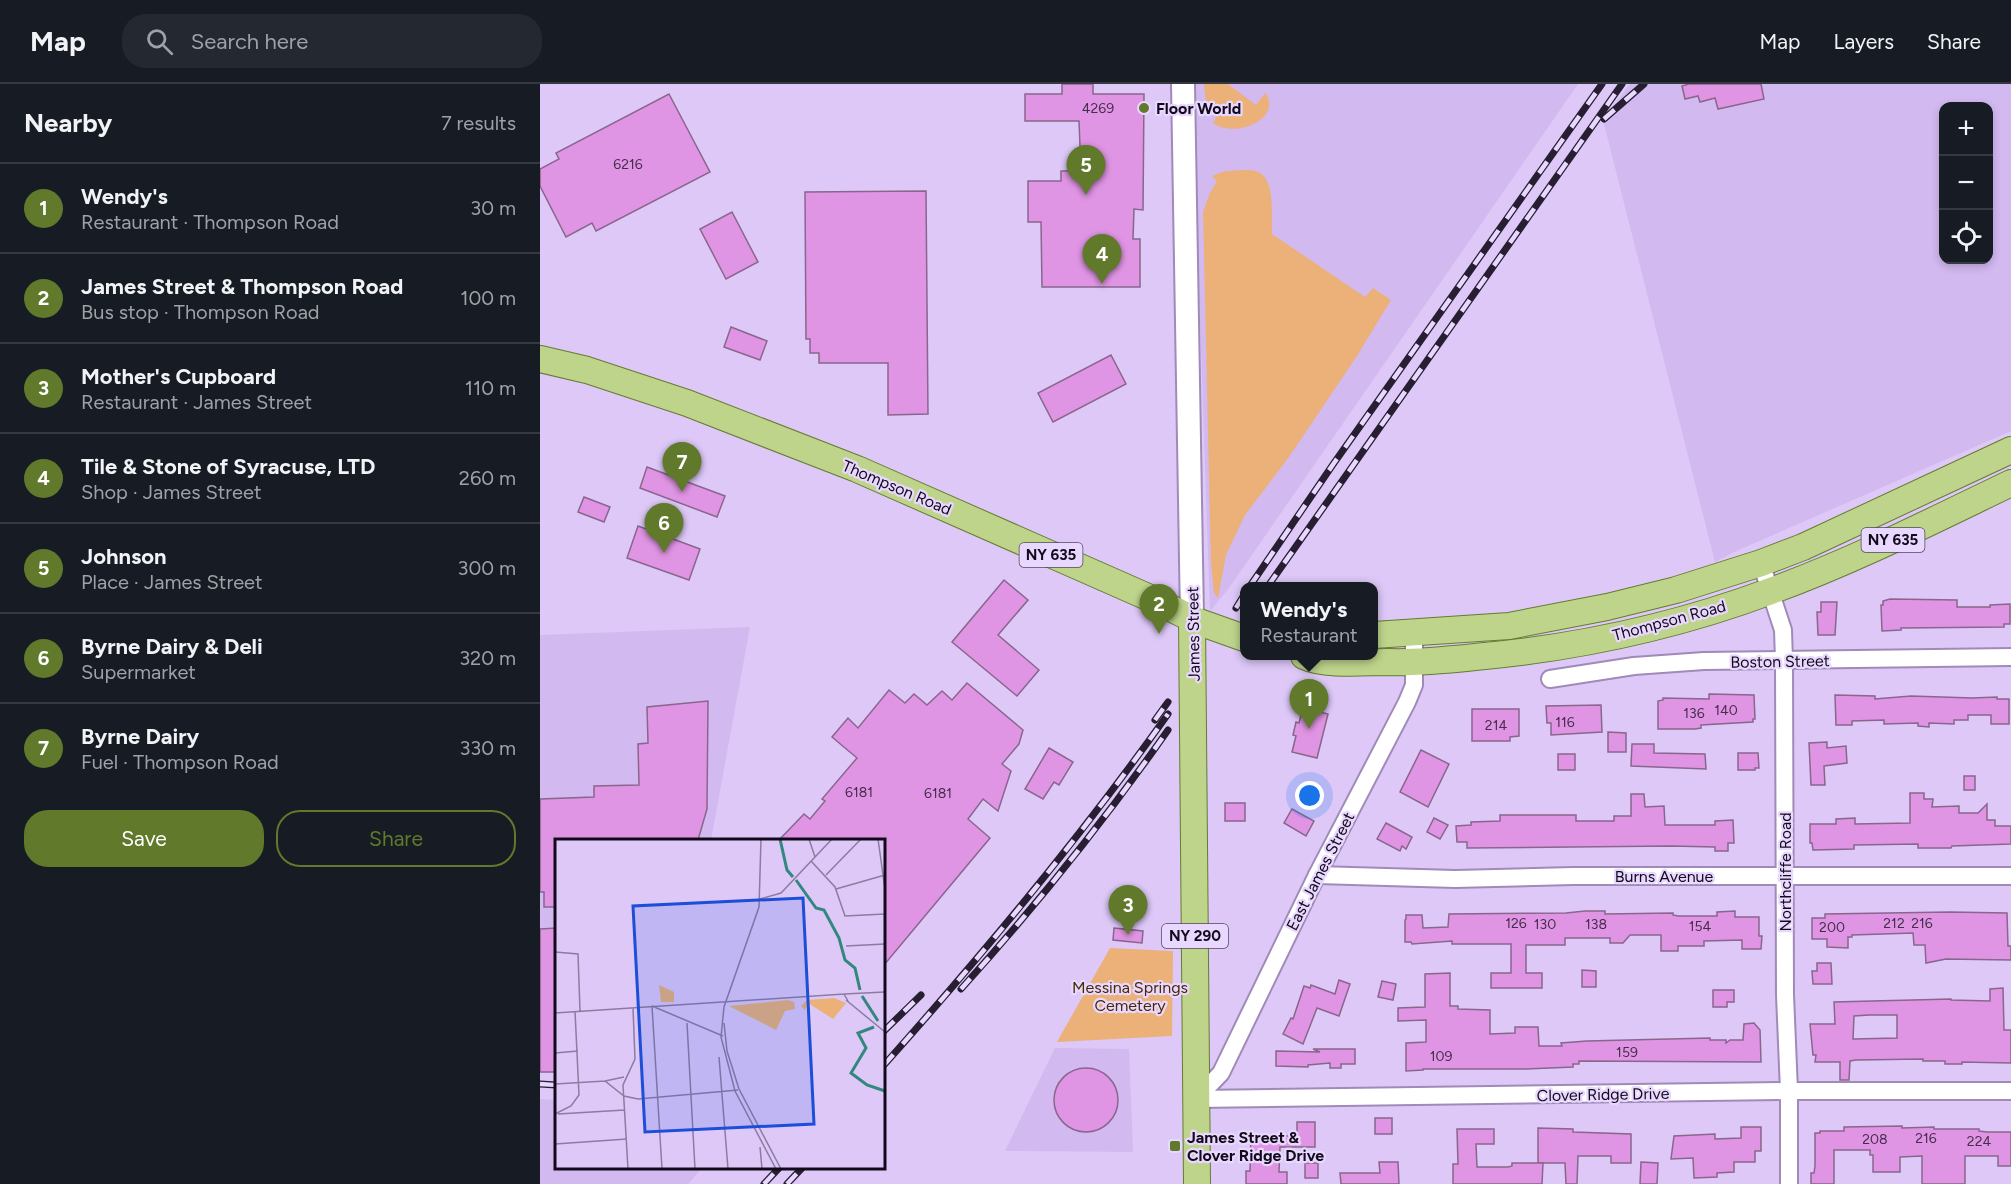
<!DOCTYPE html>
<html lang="en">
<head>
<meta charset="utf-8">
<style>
	body { margin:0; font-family:Figtree,sans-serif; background:#242831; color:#f1f3f6 }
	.controls { position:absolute; right:18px; top:18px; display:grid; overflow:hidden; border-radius:12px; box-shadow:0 3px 9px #0003 }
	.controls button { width:54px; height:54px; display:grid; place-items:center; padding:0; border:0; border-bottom:2px solid #363941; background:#171b24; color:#f1f3f6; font:30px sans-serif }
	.you { position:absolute; left:770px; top:712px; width:21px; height:21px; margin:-15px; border:4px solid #fff; border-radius:50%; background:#1a73e8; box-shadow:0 0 0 9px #1a73e833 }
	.badge { display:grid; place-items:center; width:39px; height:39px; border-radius:50%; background:#60792b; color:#fff; font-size:20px; font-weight:700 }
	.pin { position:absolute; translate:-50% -50px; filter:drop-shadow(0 2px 3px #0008) }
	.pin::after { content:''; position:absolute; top:32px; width:21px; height:18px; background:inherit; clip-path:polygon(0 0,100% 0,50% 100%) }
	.popup { position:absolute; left:700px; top:498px; width:138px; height:78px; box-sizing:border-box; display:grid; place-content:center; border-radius:12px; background:#171b24; filter:drop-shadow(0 2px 4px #0005); font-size:20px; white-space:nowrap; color:#9ea1a6 }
	.popup b { font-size:22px; color:#f1f3f6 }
	.popup::after { content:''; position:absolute; left:50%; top:100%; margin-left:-12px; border:12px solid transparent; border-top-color:#171b24 }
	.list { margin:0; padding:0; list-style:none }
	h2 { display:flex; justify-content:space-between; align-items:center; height:78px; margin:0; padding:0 24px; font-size:26px }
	h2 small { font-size:20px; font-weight:400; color:#9ea1a6 }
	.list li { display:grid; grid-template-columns:39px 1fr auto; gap:18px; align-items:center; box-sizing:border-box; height:90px; padding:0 24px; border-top:2px solid #363941 }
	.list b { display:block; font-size:22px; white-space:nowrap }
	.list p { margin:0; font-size:20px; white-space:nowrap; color:#9ea1a6 }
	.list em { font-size:20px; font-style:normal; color:#9ea1a6 }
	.actions { display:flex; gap:12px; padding:18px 24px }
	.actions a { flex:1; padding:14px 0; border:2px solid #60792b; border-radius:24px; text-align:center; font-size:21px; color:#60792b }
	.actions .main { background:#60792b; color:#fff }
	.icon { flex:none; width:33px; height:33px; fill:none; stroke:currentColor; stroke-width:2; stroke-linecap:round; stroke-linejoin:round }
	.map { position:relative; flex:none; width:1471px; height:1100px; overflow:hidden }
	header { display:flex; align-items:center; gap:36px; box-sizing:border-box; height:84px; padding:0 30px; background:#171b24; border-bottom:2px solid #363941 }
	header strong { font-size:28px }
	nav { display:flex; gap:33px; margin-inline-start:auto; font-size:21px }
	.search { width:420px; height:54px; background:#242831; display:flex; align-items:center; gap:15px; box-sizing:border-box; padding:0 21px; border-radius:24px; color:#9ea1a6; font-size:22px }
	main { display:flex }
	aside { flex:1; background:#171b24 }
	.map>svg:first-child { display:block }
</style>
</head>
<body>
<header>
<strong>Map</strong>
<div class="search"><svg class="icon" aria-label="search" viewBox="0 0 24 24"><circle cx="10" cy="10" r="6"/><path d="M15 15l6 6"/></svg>Search here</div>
<nav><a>Map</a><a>Layers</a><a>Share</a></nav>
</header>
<main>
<aside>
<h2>Nearby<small>7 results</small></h2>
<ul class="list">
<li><span class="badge">1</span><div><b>Wendy's</b><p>Restaurant · Thompson Road</p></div><em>30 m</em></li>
<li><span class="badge">2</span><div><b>James Street &amp; Thompson Road</b><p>Bus stop · Thompson Road</p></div><em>100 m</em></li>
<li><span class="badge">3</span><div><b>Mother's Cupboard</b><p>Restaurant · James Street</p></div><em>110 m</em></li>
<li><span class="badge">4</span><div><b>Tile &amp; Stone of Syracuse, LTD</b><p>Shop · James Street</p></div><em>260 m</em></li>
<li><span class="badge">5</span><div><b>Johnson</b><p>Place · James Street</p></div><em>300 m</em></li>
<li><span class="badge">6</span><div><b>Byrne Dairy &amp; Deli</b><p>Supermarket</p></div><em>320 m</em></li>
<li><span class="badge">7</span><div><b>Byrne Dairy</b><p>Fuel · Thompson Road</p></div><em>330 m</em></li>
</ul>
<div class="actions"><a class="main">Save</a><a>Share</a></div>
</aside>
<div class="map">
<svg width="1471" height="1100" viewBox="0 0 1471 1100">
	<rect width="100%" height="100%" fill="#ddc8f8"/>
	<g fill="#d2b9f0" fill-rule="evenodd">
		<polygon points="652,0 1038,0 689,504 670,527"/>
		<path d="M1090 0H1471V347L1194 468 1175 478 1063 36ZM1404 22H1448V176H1404Z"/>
		<polygon points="210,543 171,756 16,756 16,987 0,987 0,551"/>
		<polygon points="515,964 589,965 593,1068 465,1067"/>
		<polygon points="0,1015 16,1016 16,1084 162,1084 148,1100 0,1100"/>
	</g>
	<g fill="#ebb179">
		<path d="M664 0H688L716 21 725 9C744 33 696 56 673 39L676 33 666 20Z"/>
		<path d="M685 87C695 87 709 84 718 88 736 95 731 134 732 150L825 213 833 204 851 216 817 272 749 373 705 431 686 471 678 514 674 509 671 480 663 128 669 111 677 97 672 92Z"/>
		<polygon points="570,864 633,867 632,952 517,958"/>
	</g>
	<g fill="#e095e4" stroke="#89668b" stroke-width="1.5" fill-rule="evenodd">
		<polygon points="522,0 553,0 553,10 604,10 603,126 594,125 593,155 600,155 600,203 502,203 501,138 488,138 488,97 521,97 521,87 541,87 539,37 485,37 485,10 522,10"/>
		<polygon points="1149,0 1221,0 1224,15 1178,25 1175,14 1160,18 1158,12 1145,15 1142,2"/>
		<polygon points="129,10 170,88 56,147 52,139 26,153 0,102 0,85 19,75 16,69"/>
		<polygon points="386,107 388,330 348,331 348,279 279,279 279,269 270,269 270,255 266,255 265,108"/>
		<polygon points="192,128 218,178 186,195 160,145"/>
		<polygon points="191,243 227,257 220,276 184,263"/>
		<polygon points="571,271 586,300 513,338 498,309"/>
		<polygon points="107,383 185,412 177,433 100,404"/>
		<polygon points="44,413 70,423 64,438 38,428"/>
		<polygon points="98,442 160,465 149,496 87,474"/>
		<polygon points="464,496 488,516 458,551 499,586 477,612 412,558"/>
		<polygon points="1350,515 1417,516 1417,523 1450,523 1450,521 1470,520 1470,540 1464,540 1464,543 1361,544 1361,546 1342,547 1341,521 1343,521 1343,517"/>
		<polygon points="1281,518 1297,518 1295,551 1278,551 1277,528 1281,528"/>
		<polygon points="427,599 483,646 479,660 462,680 471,687 458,727 443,715 428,735 450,754 344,881 344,756 239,756 264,730 270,735 285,717 282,715 317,674 292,653 308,634 318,644 349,606 365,619 374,610 387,621 402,607 412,616"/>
		<polygon points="1169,610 1214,611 1215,635 1213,635 1213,638 1161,641 1161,644 1155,645 1118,645 1118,617 1123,616 1123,614 1169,615"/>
		<polygon points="1295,611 1335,612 1335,615 1371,612 1432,614 1457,613 1457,615 1469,615 1469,640 1451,640 1451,631 1428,631 1428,636 1414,636 1414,640 1389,639 1389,643 1378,642 1378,639 1344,640 1344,636 1312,637 1312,641 1296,641"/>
		<polygon points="168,617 167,725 158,756 16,756 16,823 4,823 4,808 0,808 0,715 54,713 54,702 99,701 98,660 108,659 107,623"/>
		<polygon points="1061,621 1062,648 1011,651 1011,639 1007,639 1006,622"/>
		<polygon points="763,624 788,630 777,674 752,668 756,652 753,651 756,638 759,639"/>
		<polygon points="932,625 979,625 979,652 970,653 970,657 932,657"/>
		<polygon points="1068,648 1086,649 1086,668 1068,668"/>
		<polygon points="1287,658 1287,664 1306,662 1307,679 1284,682 1285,701 1271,701 1269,659"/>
		<polygon points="1092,660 1114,660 1114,669 1165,670 1166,685 1091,682"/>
		<polygon points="509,664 533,678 519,701 514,698 503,715 485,705"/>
		<polygon points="881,666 909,680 888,723 860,708"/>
		<polygon points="1198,669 1218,669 1219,684 1215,684 1215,686 1198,686"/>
		<rect x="1018" y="670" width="17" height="16"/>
		<rect x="1424" y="692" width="11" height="14"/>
		<polygon points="1370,709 1384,709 1384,715 1393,715 1392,723 1419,722 1419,729 1438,729 1447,720 1447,736 1455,736 1455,742 1471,742 1471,760 1412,762 1411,764 1378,764 1378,760 1314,761 1314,765 1273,766 1272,759 1270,759 1270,740 1296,740 1296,735 1315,734 1315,740 1370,739"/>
		<polygon points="1091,710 1104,710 1105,723 1124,722 1125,741 1175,741 1175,737 1193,736 1194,759 1188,759 1188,767 1175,767 1175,763 1131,762 927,764 927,758 917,758 916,742 931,741 931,738 960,737 960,731 1036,731 1036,737 1074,737 1074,732 1091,732"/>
		<rect x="685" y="719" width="20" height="18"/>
		<polygon points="752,725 774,737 766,752 744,739"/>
		<polygon points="894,734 908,741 900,755 887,748"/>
		<polygon points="846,739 872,753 866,765 862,762 860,767 837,755"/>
		<polygon points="1045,827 1065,827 1065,830 1133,829 1133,831 1138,832 1177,832 1177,828 1195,827 1195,833 1219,833 1219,852 1222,852 1221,865 1202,865 1202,856 1164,857 1164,862 1138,862 1138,867 1121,867 1121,851 1090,851 1083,859 1070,859 1070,854 1025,854 1025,861 986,861 986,889 1002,889 1002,904 951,904 951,889 971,889 971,860 912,860 912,857 872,860 871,858 865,858 865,836 866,835 866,831 882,831 883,844 908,843 909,830 1026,829"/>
		<polygon points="1410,828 1467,829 1468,862 1471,862 1471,876 1406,875 1386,879 1385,861 1374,861 1373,849 1312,851 1312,853 1308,853 1308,864 1287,863 1287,855 1272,855 1272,834 1285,834 1285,830"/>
		<polygon points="16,844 16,988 0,988 0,845"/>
		<polygon points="574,844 603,847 602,859 573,856"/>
		<polygon points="1277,879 1291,879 1292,900 1273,900 1272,887 1277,887"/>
		<polygon points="1042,886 1056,887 1056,903 1042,903"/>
		<polygon points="910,889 910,922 918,922 918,925 950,926 950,950 975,949 975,943 998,943 999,962 1022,962 1021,959 1047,957 1170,954 1170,956 1186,956 1186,959 1190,956 1203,956 1204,940 1214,939 1220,946 1221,978 1039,977 1039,980 1033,980 1033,983 986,985 883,985 883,986 866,987 866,959 886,958 886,936 858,937 858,924 885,923 885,890"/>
		<polygon points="799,896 810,900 799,932 777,924 763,960 743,950 751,934 753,935 764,902 770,904 771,901 795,910"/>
		<polygon points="842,897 856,900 853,916 838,913"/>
		<path d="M1463 904 1464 946H1471V979L1422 978V980H1405V977H1383V975L1316 976 1310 977 1309 996H1300V978H1275L1276 971H1273L1270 940H1295L1294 918 1411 915V916L1450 917V905ZM1329 931H1357V954L1313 955 1314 932Z"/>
		<polygon points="1173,906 1194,906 1194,918 1187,918 1187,923 1173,923"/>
		<polygon points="773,965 815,965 815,980 801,980 801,984 790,984 790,979 768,981 768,983 736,982 736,967 780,968"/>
		<circle cx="546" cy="1016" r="32"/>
		<rect x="835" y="1034" width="17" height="16"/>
		<polygon points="757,1038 775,1038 775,1063 740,1063 739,1088 747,1088 747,1100 706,1100 706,1087 710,1087 711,1051 757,1052"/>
		<polygon points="1362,1042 1362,1044 1394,1043 1394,1045 1439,1045 1439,1047 1447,1048 1471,1048 1471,1082 1458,1082 1458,1072 1425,1072 1425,1100 1382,1100 1382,1072 1360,1073 1360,1088 1333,1088 1333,1071 1330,1071 1330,1066 1294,1066 1294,1100 1271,1100 1271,1089 1274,1089 1275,1082 1275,1049 1280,1049 1280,1047 1304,1047 1304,1043"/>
		<polygon points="1201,1043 1221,1043 1221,1067 1215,1067 1215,1078 1194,1078 1194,1088 1177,1089 1177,1093 1154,1094 1153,1074 1131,1075 1134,1052 1175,1050 1175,1055 1201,1054"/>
		<polygon points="998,1044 1033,1045 1033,1048 1091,1050 1091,1079 1071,1079 1071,1072 1038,1072 1037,1100 1026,1100 1025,1079 998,1079"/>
		<polygon points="917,1045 954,1045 954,1060 936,1060 937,1083 968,1083 972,1082 972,1079 1003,1079 1002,1100 913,1100 913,1080 918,1080"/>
		<polygon points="839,1078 858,1078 859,1100 801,1100 800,1089 840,1089"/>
		<polygon points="1101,1078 1118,1079 1117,1100 1100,1100"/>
		<rect x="765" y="1079" width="13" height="15"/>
	</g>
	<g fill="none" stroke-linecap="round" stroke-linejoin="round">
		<g stroke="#9f8ab8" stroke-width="20">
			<g id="minor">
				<polyline points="1221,479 1243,546 1244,577 1245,911 1249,1007 1249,1100"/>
				<polyline points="1010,595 1094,582 1164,577 1471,573"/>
				<polyline points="777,791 915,795 1033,792 1471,792"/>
				<polyline points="656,1015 1249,1007 1471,1007"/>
				<polyline points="656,1015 681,989 777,791 867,618 874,601 874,550"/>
			</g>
		</g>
		<g stroke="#9f8ab8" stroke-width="26">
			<polyline id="secondary" points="643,0 652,535"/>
		</g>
		<g stroke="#657b31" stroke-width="28">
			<g id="primary">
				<polyline points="0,275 47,286 147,319 317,385 610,514 659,538 704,554"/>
				<polyline points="652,535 657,1100"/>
				<polyline points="834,551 969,542 1067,523 1136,506 1221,479 1263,463 1471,366"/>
				<path d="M764 572C785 582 825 578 849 578 878 579 906 576 935 573 1036 564 1137 542 1231 507 1313 477 1392 437 1471 399"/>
			</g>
		</g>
		<use href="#minor" stroke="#fff" stroke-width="16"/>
		<use href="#secondary" stroke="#fff" stroke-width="22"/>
		<use href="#primary" stroke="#bed48b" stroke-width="26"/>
		<g stroke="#271e31" stroke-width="7">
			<g id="rail">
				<polyline points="1064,35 1104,0"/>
				<polyline points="710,502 794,379 1062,0"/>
				<polyline points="728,502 1082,0"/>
				<polyline points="696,524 704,511"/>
				<polyline points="615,636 628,618"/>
				<path d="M421 905C495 823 565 736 628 646"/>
				<polyline points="344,947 381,911"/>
				<path d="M344 981C444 869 541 753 628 630"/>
				<polyline points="0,1000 16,1001"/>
				<polyline points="224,1100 239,1084"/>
				<polyline points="247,1100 262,1084"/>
			</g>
		</g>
		<use href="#rail" stroke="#e8d7fe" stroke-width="4.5" stroke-dasharray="14" stroke-linecap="butt"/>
	</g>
	<g fill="#60792b" stroke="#e8d7fe" stroke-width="2">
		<circle cx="604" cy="24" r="6"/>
		<rect x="629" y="1056" width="12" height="12" rx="3"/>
	</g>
	<g text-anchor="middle" stroke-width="4.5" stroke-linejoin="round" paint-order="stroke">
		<g font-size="14" fill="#462d4c">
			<text x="558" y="29">4269</text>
			<text x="88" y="85">6216</text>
			<text x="1186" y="631">140</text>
			<text x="1154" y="634">136</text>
			<text x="1025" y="643">116</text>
			<text x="956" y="646">214</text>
			<text x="319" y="713">6181</text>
			<text x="398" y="714">6181</text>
			<text x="976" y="844">126</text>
			<text x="1354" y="844">212</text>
			<text x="1382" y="844">216</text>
			<text x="1005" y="845">130</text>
			<text x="1056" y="845">138</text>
			<text x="1160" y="847">154</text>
			<text x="1292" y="848">200</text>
			<text x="1087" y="973">159</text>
			<text x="901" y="977">109</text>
			<text x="1386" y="1059">216</text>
			<text x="1335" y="1060">208</text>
			<text x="1439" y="1062">224</text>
		</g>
		<g fill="#e8d7fe" stroke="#52485e" stroke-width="1.5">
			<rect x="1321.5" y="444" width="63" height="24" rx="4.5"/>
			<rect x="479.5" y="459" width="63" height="24" rx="4.5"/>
			<rect x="622" y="840" width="66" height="24" rx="4.5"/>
		</g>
		<g font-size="15" font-weight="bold" fill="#120a1a">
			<text x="1353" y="461">NY 635</text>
			<text x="511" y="476">NY 635</text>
			<text x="655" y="857">NY 290</text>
		</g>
		<g font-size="16" font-weight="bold" fill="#120a1a" stroke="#e8d7fe" text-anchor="start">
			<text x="616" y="30">Floor World</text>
			<text x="647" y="1059">James Street &amp;<tspan x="647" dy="18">Clover Ridge Drive</tspan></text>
		</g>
		<g font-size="16" fill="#120a1a" stroke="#e8d7fe">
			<text transform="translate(357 403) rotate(23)" y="6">Thompson Road</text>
			<text transform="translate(1129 536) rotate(-15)" y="6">Thompson Road</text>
			<text transform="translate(653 550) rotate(-91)" y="6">James Street</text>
			<text transform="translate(1240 577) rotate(-1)" y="6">Boston Street</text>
			<text transform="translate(780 787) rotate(-63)" y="6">East James Street</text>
			<text transform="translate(1245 788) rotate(-90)" y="6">Northcliffe Road</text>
			<text x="1124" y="798">Burns Avenue</text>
			<text transform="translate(1063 1010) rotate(-1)" y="6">Clover Ridge Drive</text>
		</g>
		<g font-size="16" fill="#482904" stroke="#e8d7fe">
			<text x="590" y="909">Messina Springs<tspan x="590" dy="18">Cemetery</tspan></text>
		</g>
	</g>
	<g transform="translate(15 755)">
		<rect width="330" height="330" fill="#ddc8f8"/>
		<path d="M104 146 119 153V163H106ZM279 159 291 164 278 180 253 164 250 171 246 167 252 161ZM233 161 239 163 240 170 230 172 221 191 174 167Z" fill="#ebb179"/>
		<path fill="none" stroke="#34877e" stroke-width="3" d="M225 0 232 31 238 38M241 41 261 69 269 71 284 99 290 121 300 129 305 151M307 157 323 182M319 188 303 194 311 209 296 234 312 246 330 252"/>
		<path fill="none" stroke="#8c7c9f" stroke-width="1.5" d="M206 0 204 68 169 168 166 198 180 252 221 330M254 0 260 18M323 0 330 50M256 22 280 48 290 77 330 75M271 36 306 0M281 50 330 36M205 60 226 54 277 0M291 107 330 105M0 113 23 115 25 172M289 155 330 153M291 161 330 193M97 167 107 330M97 167 168 197M0 174 289 155 293 162M132 184 140 330M169 184 172 212 184 250 226 330M0 214 23 212M164 218 173 330M50 242 69 238M0 245 50 242 69 257 83 260 183 251M0 275 16 267 24 256 20 172M3 275 70 271M0 305 72 300M205 308 207 330M73 330 68 246 80 220 78 169"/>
		<path fill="#1d4ed8" fill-opacity="0.15" stroke="#1d4ed8" stroke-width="3" d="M248 59 259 285 90 293 78 67Z"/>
		<rect width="330" height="330" fill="none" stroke="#120a1a" stroke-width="3"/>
	</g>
</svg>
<div class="controls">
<button>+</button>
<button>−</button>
<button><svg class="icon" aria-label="locate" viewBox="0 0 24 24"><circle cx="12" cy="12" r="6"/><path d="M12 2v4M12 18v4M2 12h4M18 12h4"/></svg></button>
</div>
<div class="you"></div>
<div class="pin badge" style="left:769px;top:645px">1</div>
<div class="popup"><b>Wendy's</b>Restaurant</div>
<div class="pin badge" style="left:619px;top:550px">2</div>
<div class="pin badge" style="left:588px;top:851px">3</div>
<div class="pin badge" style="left:562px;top:200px">4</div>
<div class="pin badge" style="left:546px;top:111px">5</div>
<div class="pin badge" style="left:124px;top:469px">6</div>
<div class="pin badge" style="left:142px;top:408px">7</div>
</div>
</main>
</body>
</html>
